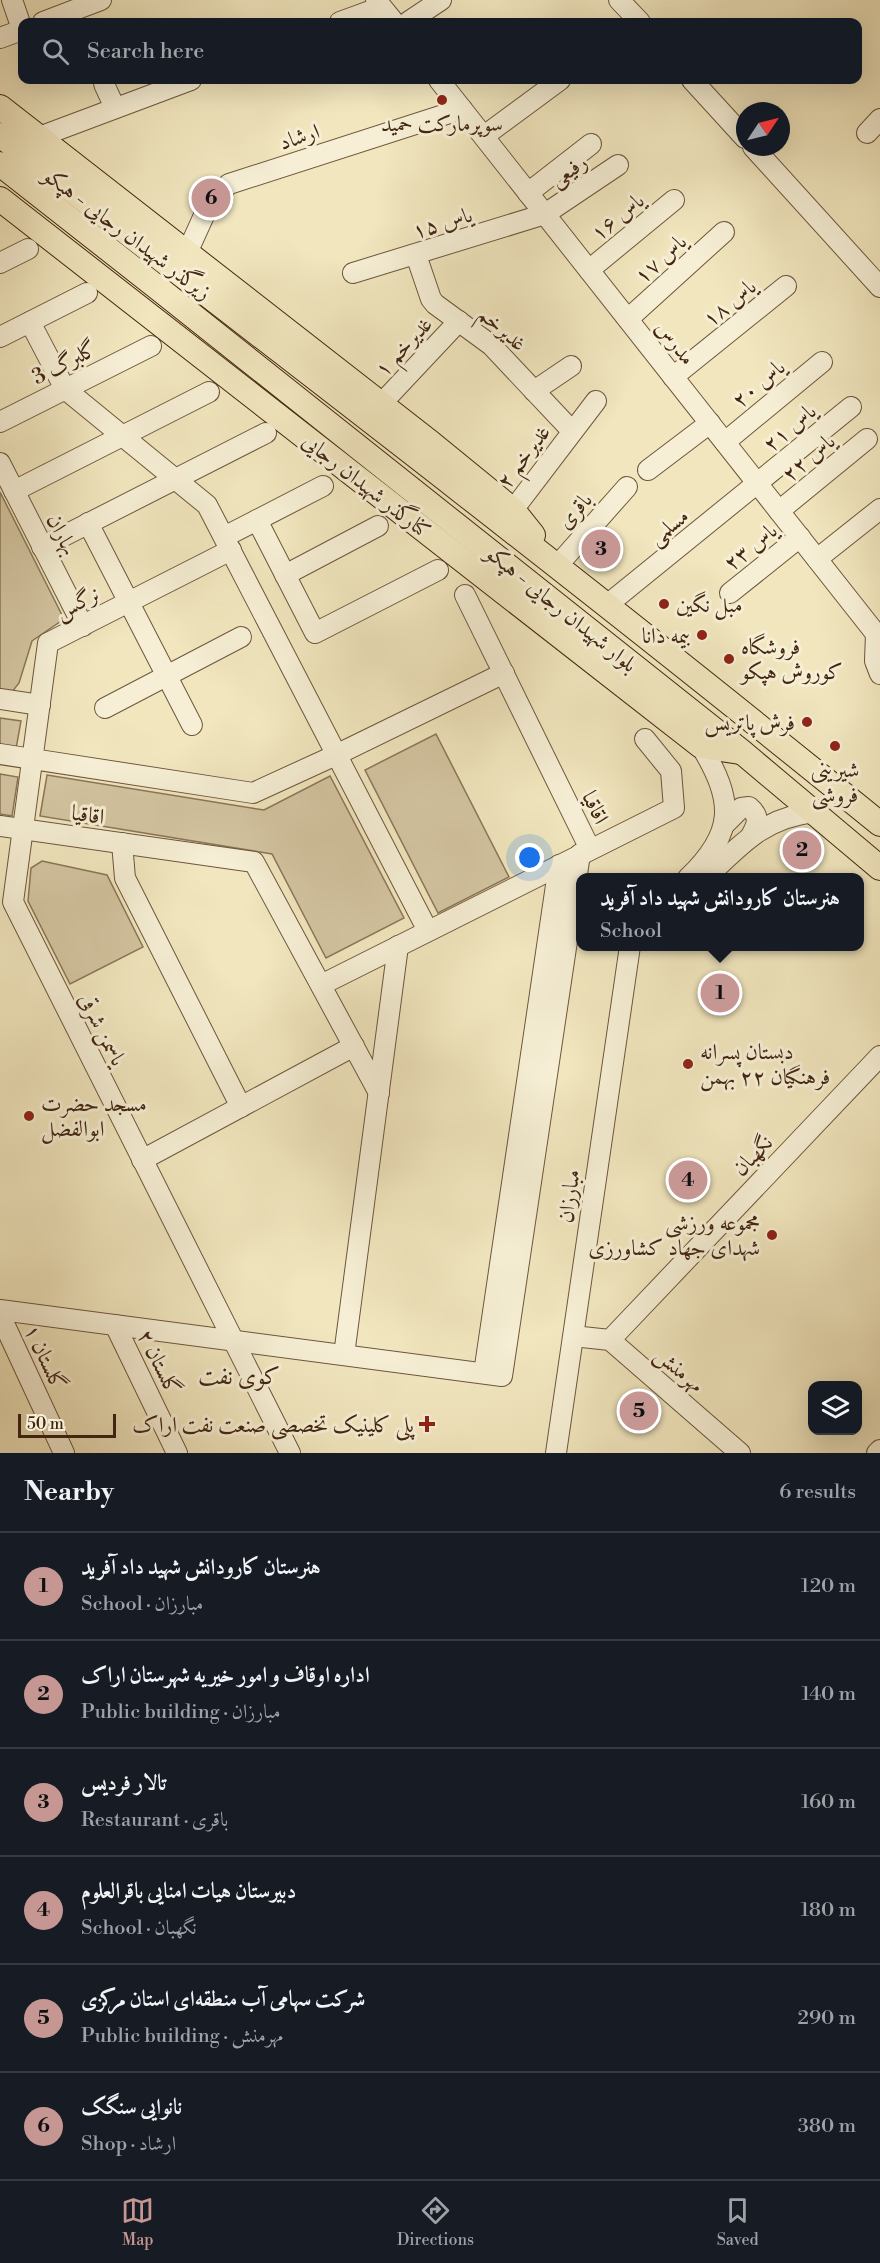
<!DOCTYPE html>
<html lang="en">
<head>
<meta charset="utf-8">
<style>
	body { margin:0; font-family:"Libre Bodoni",Amiri,serif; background:#242831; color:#f1f3f6 }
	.controls { position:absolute; right:18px; bottom:18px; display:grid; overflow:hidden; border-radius:12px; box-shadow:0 6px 24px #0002 }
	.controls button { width:54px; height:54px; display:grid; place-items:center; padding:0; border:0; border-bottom:2px solid #363941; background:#171b24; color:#f1f3f6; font:30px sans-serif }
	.compass { position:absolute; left:736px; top:102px; width:54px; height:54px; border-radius:50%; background:#171b24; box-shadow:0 6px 24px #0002; rotate:55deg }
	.scale { position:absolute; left:18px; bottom:15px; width:98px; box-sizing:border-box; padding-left:6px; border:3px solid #432611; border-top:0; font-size:16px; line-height:21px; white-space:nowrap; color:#432611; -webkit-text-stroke:4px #f6efd5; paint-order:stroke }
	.you { position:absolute; left:530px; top:858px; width:21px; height:21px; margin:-15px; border:4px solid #fff; border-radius:50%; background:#1a73e8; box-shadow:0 0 0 9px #1a73e833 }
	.badge { display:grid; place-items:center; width:39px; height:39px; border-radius:50%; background:#c59692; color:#111; font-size:20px; font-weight:700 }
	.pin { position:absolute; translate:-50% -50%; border:3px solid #fff; box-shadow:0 2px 6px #0006 }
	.popup { position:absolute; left:576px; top:873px; width:288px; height:78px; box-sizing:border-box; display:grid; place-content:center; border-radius:12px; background:#171b24; filter:drop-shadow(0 2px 4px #0005); font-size:20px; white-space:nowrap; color:#9ea1a6 }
	.popup b { font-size:22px; color:#f1f3f6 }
	.popup::after { content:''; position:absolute; left:50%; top:100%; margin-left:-12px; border:12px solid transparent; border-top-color:#171b24 }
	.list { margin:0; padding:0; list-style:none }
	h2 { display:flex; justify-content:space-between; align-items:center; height:78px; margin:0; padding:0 24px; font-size:26px }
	h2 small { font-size:20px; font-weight:400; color:#9ea1a6 }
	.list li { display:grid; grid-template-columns:39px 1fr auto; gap:18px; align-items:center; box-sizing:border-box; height:108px; padding:0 24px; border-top:2px solid #363941 }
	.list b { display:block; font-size:22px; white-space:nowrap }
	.list p { margin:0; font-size:20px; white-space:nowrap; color:#9ea1a6 }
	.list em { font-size:20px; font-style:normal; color:#9ea1a6 }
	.icon { flex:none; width:33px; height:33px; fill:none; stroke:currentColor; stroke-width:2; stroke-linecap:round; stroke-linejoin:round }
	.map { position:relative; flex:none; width:880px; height:1453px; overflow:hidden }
	.search { position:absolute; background:#171b24; box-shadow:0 6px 24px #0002; left:18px; right:18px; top:18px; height:66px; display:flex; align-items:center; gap:15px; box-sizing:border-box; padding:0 21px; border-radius:12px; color:#9ea1a6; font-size:22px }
	.sheet { height:726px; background:#171b24 }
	nav { display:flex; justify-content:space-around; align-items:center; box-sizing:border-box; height:84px; border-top:2px solid #363941; background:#171b24; font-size:16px; color:#9ea1a6 }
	nav a { display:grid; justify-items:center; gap:3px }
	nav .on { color:#c59692 }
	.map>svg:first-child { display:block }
</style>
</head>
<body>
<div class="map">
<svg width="880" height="1453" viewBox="0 0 880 1453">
	<rect width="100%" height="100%" fill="#f1e6be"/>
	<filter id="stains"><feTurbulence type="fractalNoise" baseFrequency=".00333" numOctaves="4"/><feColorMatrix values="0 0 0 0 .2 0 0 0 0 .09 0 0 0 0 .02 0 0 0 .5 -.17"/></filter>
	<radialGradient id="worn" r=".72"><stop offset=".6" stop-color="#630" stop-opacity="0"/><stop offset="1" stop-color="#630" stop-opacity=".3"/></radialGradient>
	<g fill="#d3c5a1" stroke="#8b7659" stroke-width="1.5">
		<polygon points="0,492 64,619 32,641 19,683 12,692 0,690"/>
		<polygon points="0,718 21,721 16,749 0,747"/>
		<polygon points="436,734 509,877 438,913 365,770"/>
		<polygon points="0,774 18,777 12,816 0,814"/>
		<polygon points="47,775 264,810 330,776 404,918 326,958 272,854 40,816"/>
		<polygon points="42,861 107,875 143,947 70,984 28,901 31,868"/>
	</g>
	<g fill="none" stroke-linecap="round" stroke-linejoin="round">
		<g stroke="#6e563c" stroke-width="22">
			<g id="minor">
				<polyline points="12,0 22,29"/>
				<polyline points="376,0 394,22"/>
				<polyline points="619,0 640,22"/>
				<polyline points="43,22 101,0"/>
				<polyline points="340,22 381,7"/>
				<polyline points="408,22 441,0"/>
				<polyline points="0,38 22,30"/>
				<polyline points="439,80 880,639"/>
				<polyline points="692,80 745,138"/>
				<polyline points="104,84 115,108"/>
				<polyline points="867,133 880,119"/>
				<polyline points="484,136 560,80"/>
				<polyline points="39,137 191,80"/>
				<polyline points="753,147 880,287"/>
				<polyline points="528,193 591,144"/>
				<polyline points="187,253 211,200 229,184 462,109"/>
				<polyline points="416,255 431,299 435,304 491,345 572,431"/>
				<polyline points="0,263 28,249"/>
				<polyline points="589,270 674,200"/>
				<polyline points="353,273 545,214 618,165"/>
				<polyline points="628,319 724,232"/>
				<polyline points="30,322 65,389 207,505 428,931"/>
				<polyline points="0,337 87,293"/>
				<polyline points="673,377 786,286"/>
				<polyline points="534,391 571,366"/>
				<polyline points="381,404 459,321"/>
				<polyline points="0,422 151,346"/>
				<polyline points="725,442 822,362"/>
				<polyline points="0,463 83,626"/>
				<polyline points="648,470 710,423"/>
				<polyline points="14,491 209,392"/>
				<polyline points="513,510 596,401"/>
				<polyline points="779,511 867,439"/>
				<polyline points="257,520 315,633 438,570"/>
				<polyline points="88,523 192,725"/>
				<polyline points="224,537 323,486"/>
				<polyline points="42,547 266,433"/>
				<polyline points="231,550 48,643 13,902 290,1453"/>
				<polyline points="817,559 880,509"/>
				<polyline points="557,566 627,487"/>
				<polyline points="285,575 378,526"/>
				<polyline points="730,593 800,537"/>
				<polyline points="465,595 590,849"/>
				<polyline points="607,605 851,407"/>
				<polyline points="876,634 875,661 880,674"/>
				<polyline points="0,699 40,705"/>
				<polyline points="105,708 241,637"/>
				<polyline points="0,754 253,793 336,755 504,673"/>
				<path d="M725 824 741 808 749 807C761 817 757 825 751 836"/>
				<polyline points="0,826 254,862 379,1093"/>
				<polyline points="122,843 125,878 241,1107"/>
				<path d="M688 878C736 832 734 801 701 746"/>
				<path d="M706 878C741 844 765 817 815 812"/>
				<polyline points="321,985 674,808 671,771 645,739"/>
				<polyline points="142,1160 354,1046"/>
				<polyline points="0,1310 502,1376 580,854"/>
				<polyline points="0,1315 64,1453"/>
				<polyline points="115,1325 177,1453"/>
				<polyline points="582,1337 610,1340 740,1453"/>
				<polyline points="610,1340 880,1056"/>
				<polyline points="344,1355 398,946"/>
				<polyline points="484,1373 559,865"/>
				<polyline points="556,1453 630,946"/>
				<polyline points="877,1453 880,1450"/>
			</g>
		</g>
		<g stroke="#432611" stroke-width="26">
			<g id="major">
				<polyline points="0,107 431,443 513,510 533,535"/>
				<path d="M0 135C295 362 591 589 880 824"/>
				<polyline points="0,164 158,288 742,752 880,868"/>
				<polyline points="0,199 701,746 740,752"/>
			</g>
		</g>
		<use href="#minor" stroke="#f6efd5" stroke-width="20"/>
		<use href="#major" stroke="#f1e6be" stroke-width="24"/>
	</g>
	<g fill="#8f2418" stroke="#f6efd5" stroke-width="2">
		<circle cx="442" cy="100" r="6"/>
		<circle cx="664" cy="604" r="6"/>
		<circle cx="702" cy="635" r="6"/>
		<circle cx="729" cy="659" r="6"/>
		<circle cx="807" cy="722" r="6"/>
		<circle cx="835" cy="746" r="6"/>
		<circle cx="688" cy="1064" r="6"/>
		<circle cx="29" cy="1116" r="6"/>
		<circle cx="772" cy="1235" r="6"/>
		<path d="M424 1415h6v6h6v6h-6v6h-6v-6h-6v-6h6z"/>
	</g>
	<g text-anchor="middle" stroke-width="6" stroke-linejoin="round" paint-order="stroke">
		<g font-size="22" fill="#432611" stroke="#f6efd5" text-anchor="start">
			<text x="442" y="131" text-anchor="middle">سوپرمارکت حمید</text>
			<text x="676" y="612">مبل نگین</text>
			<text x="690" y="643" text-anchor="end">بیمه دانا</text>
			<text x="741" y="654">فروشگاه<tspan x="741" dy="25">کوروش هپکو</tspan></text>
			<text x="795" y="730" text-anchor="end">فرش پاتریس</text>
			<text x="835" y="777" text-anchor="middle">شیرینی<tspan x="835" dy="25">فروشی</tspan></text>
			<text x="700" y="1059">دبستان پسرانه<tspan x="700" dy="25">فرهنگیان ۲۲ بهمن</tspan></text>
			<text x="41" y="1111">مسجد حضرت<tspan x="41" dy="25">ابوالفضل</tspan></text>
			<text x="760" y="1230" text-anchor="end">مجموعه ورزشی<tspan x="760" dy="25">شهدای جهاد کشاورزی</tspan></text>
			<text x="414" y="1432" text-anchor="end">پلی کلینیک تخصصی صنعت نفت اراک</text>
		</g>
		<g font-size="22" fill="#432611" stroke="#f6efd5">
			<text transform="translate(299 136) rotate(-18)" y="8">ارشاد</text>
			<text transform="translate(568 170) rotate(-34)" y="8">رفیعی</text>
			<text transform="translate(617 216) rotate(-39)" y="8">یاس ۱۶</text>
			<text transform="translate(442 222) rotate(-17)" y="8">یاس ۱۵</text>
			<text transform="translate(128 233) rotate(37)" y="8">زیرگذر شهیدان رجایی - هپکو</text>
			<text transform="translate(660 258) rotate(-42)" y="8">یاس ۱۷</text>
			<text transform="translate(729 302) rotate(-39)" y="8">یاس ۱۸</text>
			<text transform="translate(503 328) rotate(41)" y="8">غدیرخم</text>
			<text transform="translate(676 342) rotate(52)" y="8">مدرس</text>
			<text transform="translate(403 346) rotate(-47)" y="8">غدیرخم ۱</text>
			<text transform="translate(64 362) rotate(-27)" y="8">گلبرگ 3</text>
			<text transform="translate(758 383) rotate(-40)" y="8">یاس ۲۰</text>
			<text transform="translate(789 427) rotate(-40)" y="8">یاس ۲۱</text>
			<text transform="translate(523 456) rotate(-53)" y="8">غدیرخم ۲</text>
			<text transform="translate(808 457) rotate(-40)" y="8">یاس ۲۲</text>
			<text transform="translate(367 485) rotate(38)" y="8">کنارگذر شهیدان رجایی</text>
			<text transform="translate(574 510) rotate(-48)" y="8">باقری</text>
			<text transform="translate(668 526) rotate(-39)" y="8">مسلمی</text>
			<text transform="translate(63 534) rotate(63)" y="8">بهاران</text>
			<text transform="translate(750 546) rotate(-39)" y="8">یاس ۲۳</text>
			<text transform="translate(77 602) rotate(-27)" y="8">نرگس</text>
			<text transform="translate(562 608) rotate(39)" y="8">بلوار شهیدان رجایی - هپکو</text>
			<text transform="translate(596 807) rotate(64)" y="8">اقاقیا</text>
			<text transform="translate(88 814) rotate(8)" y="8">اقاقیا</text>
			<text transform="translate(103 1029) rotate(63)" y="8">یاسمن شرقی</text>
			<text transform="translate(752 1155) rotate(-46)" y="8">نگهبان</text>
			<text transform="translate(568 1196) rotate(-82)" y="8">مبارزان</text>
			<text transform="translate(46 1357) rotate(65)" y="8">گلستان ۱</text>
			<text transform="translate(160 1362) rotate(64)" y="8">گلستان ۲</text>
			<text transform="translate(680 1369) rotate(41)" y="8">مهرمنش</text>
		</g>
		<g font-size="24" fill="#432611" stroke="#f6efd5">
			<text x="239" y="1384">کوی نفت</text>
		</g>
	</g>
	<rect width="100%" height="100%" filter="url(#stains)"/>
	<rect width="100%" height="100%" fill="url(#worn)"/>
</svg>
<div class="controls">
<button><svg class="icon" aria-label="layers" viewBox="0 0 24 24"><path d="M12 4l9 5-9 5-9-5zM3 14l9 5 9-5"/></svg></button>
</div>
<svg class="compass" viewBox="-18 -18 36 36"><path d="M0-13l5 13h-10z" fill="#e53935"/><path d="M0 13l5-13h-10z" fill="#9ea1a6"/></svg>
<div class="scale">50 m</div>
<div class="you"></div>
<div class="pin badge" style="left:720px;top:993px">1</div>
<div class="popup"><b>هنرستان کارودانش شهید داد آفرید</b>School</div>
<div class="pin badge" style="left:802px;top:850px">2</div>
<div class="pin badge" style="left:601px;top:549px">3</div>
<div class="pin badge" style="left:688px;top:1180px">4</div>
<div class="pin badge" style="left:639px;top:1411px">5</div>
<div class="pin badge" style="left:211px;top:198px">6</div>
<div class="search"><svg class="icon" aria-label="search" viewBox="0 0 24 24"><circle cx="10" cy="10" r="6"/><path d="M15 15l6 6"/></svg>Search here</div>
</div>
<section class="sheet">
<h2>Nearby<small>6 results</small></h2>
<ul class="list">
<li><span class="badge">1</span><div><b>هنرستان کارودانش شهید داد آفرید</b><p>School · مبارزان</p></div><em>120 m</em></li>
<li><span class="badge">2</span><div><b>اداره اوقاف و امور خیریه شهرستان اراک</b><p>Public building · مبارزان</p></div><em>140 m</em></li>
<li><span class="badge">3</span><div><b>تالار فردیس</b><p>Restaurant · باقری</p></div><em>160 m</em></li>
<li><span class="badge">4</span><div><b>دبیرستان هیات امنایی باقرالعلوم</b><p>School · نگهبان</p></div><em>180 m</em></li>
<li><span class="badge">5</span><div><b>شرکت سهامی آب منطقه‌ای استان مرکزی</b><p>Public building · مهرمنش</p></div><em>290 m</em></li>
<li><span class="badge">6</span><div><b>نانوایی سنگک</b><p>Shop · ارشاد</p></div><em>380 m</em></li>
</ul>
</section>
<nav>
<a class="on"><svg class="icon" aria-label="map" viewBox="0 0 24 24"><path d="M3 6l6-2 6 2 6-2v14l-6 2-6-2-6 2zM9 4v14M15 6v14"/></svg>Map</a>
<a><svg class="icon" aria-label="directions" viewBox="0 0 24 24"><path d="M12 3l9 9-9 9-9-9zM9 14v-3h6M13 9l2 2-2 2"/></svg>Directions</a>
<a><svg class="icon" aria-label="saved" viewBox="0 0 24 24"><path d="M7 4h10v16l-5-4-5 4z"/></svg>Saved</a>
</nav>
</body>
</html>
